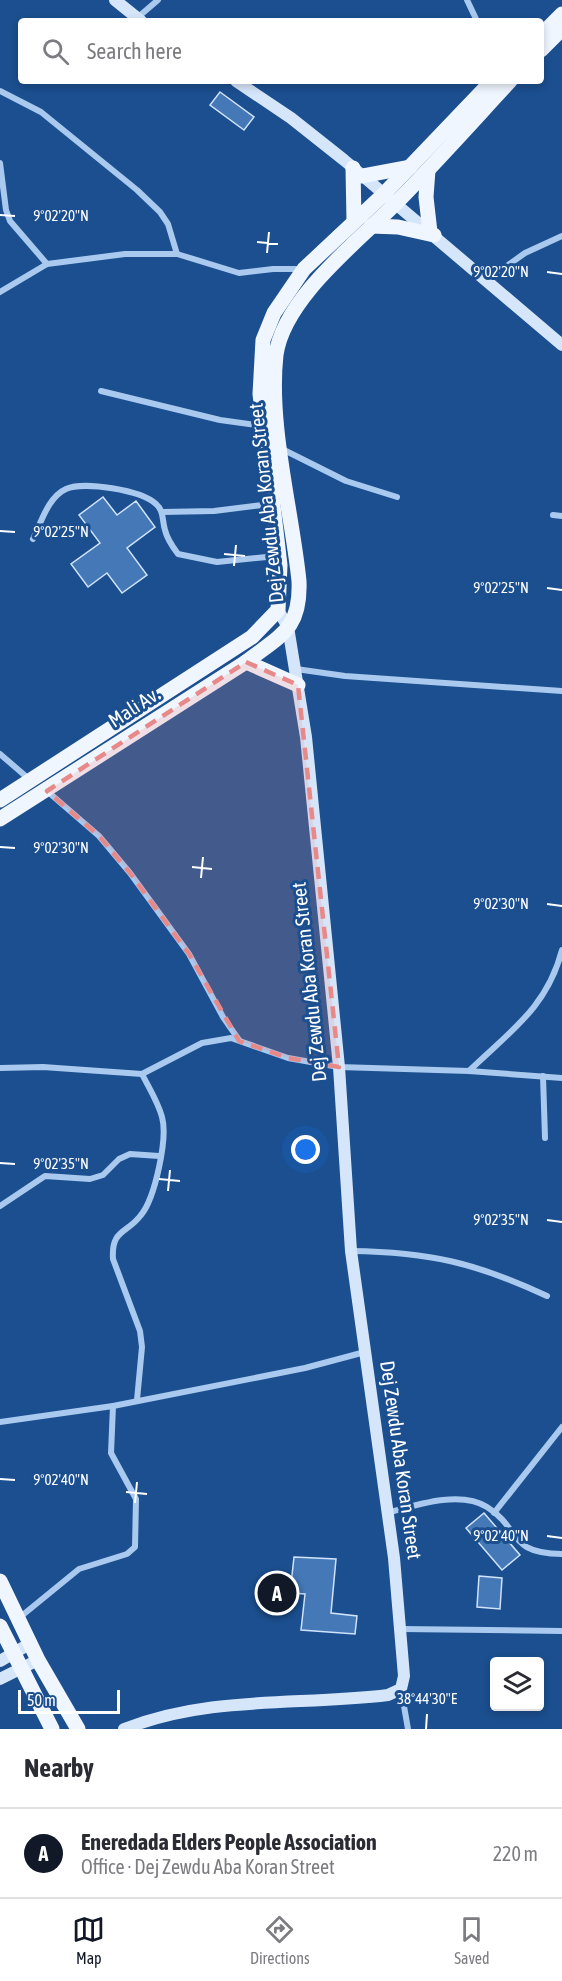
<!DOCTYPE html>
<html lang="en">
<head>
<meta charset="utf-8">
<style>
	body { margin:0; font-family:"Asap Condensed",sans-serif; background:#f2f2f3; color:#2b2b33 }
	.controls { position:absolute; right:18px; bottom:18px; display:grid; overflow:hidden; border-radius:6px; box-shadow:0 3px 9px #0003 }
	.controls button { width:54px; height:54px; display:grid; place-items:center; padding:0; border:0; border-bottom:2px solid #e1e1e2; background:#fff; color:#2b2b33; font:30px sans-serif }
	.scale { position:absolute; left:18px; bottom:15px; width:102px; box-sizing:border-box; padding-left:6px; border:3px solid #fff; border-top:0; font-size:16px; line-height:21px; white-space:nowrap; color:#fff; -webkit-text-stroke:4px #1b4f8f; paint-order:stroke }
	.you { position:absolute; left:306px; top:1150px; width:21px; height:21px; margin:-15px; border:4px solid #fff; border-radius:50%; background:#1a73e8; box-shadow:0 0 0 9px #1a73e833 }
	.badge { display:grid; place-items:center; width:39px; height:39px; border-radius:50%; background:#111827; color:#fff; font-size:20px; font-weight:700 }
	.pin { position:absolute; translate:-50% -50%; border:3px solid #fff; box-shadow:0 2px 6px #0006 }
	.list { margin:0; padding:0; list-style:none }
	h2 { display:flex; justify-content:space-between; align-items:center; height:78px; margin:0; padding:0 24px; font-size:26px }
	h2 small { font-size:20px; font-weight:400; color:#7c7c81 }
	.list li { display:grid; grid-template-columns:39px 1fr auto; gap:18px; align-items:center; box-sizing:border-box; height:90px; padding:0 24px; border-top:2px solid #e1e1e2 }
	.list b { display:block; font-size:22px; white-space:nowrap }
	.list p { margin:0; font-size:20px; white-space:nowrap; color:#7c7c81 }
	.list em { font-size:20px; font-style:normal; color:#7c7c81 }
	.icon { flex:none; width:33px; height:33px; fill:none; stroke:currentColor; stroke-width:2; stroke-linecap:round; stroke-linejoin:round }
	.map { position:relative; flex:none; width:562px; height:1729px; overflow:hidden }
	.search { position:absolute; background:#fff; box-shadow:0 3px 9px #0003; left:18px; right:18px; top:18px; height:66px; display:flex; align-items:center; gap:15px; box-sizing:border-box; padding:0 21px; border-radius:6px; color:#7c7c81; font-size:22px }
	.sheet { height:168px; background:#fff }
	nav { display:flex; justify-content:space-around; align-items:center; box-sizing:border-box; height:84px; border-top:2px solid #e1e1e2; background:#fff; font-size:16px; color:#7c7c81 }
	nav a { display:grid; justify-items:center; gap:3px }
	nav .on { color:#111827 }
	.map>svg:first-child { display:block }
</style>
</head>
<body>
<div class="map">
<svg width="562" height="1729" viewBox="0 0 562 1729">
	<rect width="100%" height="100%" fill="#1b4f8f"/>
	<g fill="#4478b7" stroke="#cfe3fa" stroke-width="1.5">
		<polygon points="220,92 254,117 244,130 210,105"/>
		<polygon points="103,497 117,515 136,501 155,527 127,548 147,575 122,593 107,573 88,587 71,564 100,543 79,515"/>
		<polygon points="484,1513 520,1555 502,1570 466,1528"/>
		<polygon points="294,1557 336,1559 331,1613 357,1616 355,1634 301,1630 305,1594 290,1593"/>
		<polygon points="479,1576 502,1578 500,1609 477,1607"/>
	</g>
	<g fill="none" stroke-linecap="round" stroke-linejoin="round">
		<g stroke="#a9c9ee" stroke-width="6">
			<polyline points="467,0 477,21"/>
			<polyline points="137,18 158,0"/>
			<polyline points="0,91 41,112 137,190 160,212 168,224 177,254"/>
			<polyline points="0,163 6,210 10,221 47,264"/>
			<polyline points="487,280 525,253 562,236"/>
			<polyline points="0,292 47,264 125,254 177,254 239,273 273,269 303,269"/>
			<polyline points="101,391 220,420 264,426"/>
			<polyline points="282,449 346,481 397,497"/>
			<polyline points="162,512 214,511 271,504"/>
			<polyline points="553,515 562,516"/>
			<path d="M33 539C41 523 48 497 66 489 84 481 141 490 156 504 164 511 162 520 165 530 167 539 172 546 178 554L217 562 277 556"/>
			<polyline points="296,669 345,676 562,691"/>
			<polyline points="0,754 29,779"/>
			<polyline points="47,791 99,836 130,873 189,954 223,1017 239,1040"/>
			<polyline points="0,1068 43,1067 142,1074 202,1043 231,1038 288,1058 339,1067 469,1071 562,1078"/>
			<path d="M469 1071C509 1032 547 1008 562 950"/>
			<polyline points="543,1076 545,1138"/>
			<polyline points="0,1206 45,1176 90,1179 103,1175 119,1159 130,1154 159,1156"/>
			<path d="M351 1251C430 1252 476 1263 547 1296"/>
			<path d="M137 1400 142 1347 140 1331 113 1259C111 1229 127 1234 141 1215 155 1198 168 1138 162 1117 158 1102 149 1088 142 1074"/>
			<polyline points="0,1422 113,1406 305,1368 365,1352"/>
			<path d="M387 1513C416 1505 460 1490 487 1507 522 1529 506 1553 562 1554"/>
			<polyline points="494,1513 562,1427"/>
			<polyline points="19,1618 79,1569 127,1554 135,1547 136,1499 111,1453 113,1406"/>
			<polyline points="401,1629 562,1631"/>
			<polyline points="401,1689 408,1729"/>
		</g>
		<g stroke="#d6e6fa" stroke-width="12">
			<polyline points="115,0 141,21"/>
			<polyline points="236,81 291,118 344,160 562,345"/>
			<polyline points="0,1661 31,1643"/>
			<polyline points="0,1679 38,1660"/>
			<path d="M124 1729C211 1695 298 1706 388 1695L401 1689 404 1676 394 1558 351 1251 339 1067 306 737 288 627 278 610"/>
		</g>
		<g stroke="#f0f6ff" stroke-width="15">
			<polyline points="541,35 562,14"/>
			<polyline points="541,50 562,29"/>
			<polyline points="353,168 354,220"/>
			<polyline points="428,170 426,197 430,232"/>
			<polyline points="362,176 410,167"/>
			<polyline points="371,226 398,227 434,235"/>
			<polyline points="246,662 298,685"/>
			<polyline points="0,800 252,637 278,610 280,565 260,394 263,340 274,313 304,269 383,195 492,81"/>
			<path d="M0 819 246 662C281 635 301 629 299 581 292 511 268 425 276 355 284 296 363 238 402 197 439 159 474 120 510 81"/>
			<polyline points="0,1581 38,1660 78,1729"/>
			<polyline points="0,1626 52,1729"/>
		</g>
	</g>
	<path fill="#e88989" fill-opacity="0.2" stroke="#e88989" stroke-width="4.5" stroke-dasharray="12 8" stroke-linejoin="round" d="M246 662 298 685 339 1067 288 1058 239 1041 189 954 130 873 99 836 47 791Z"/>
	<path fill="none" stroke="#fff" stroke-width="2" d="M0 215 15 216M257 242 278 244M267 253 269 232M547 272 562 274M0 531 15 532M224 554 245 556M234 566 236 545M547 588 562 590M0 847 15 848M192 867 212 869M201 878 203 857M547 904 562 906M0 1163 15 1164M159 1179 180 1181M168 1191 170 1170M547 1220 562 1222M0 1479 15 1480M126 1492 147 1494M135 1503 137 1482M547 1536 562 1538M426 1729 427 1714"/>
	<g text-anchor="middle" stroke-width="6" stroke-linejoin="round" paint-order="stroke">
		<g font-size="20" fill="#fff" stroke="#1b4f8f">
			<text transform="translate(266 503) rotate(-96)" y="7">Dej Zewdu Aba Koran Street</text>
			<text transform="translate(134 707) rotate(-33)" y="7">Mali Av.</text>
			<text transform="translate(309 982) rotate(-96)" y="7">Dej Zewdu Aba Koran Street</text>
			<text transform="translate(401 1460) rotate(82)" y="7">Dej Zewdu Aba Koran Street</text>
		</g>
	</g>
	<g font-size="15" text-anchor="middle" fill="#fff" stroke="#1b4f8f" stroke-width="6" stroke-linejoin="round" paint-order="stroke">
		<text x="61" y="221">9°02'20"N</text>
		<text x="501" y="277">9°02'20"N</text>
		<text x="61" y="537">9°02'25"N</text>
		<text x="501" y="593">9°02'25"N</text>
		<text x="61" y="853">9°02'30"N</text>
		<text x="501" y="909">9°02'30"N</text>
		<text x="61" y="1169">9°02'35"N</text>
		<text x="501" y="1225">9°02'35"N</text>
		<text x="61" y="1485">9°02'40"N</text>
		<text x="501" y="1541">9°02'40"N</text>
		<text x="427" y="1704">38°44'30"E</text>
	</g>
</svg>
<div class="controls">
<button><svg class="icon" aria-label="layers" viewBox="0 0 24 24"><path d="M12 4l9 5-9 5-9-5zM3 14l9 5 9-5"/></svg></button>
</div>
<div class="scale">50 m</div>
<div class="you"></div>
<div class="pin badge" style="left:277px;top:1593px">A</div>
<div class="search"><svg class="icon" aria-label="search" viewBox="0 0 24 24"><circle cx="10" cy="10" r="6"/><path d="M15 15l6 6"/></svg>Search here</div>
</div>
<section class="sheet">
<h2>Nearby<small></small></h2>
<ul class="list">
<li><span class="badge">A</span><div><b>Eneredada Elders People Association</b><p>Office · Dej Zewdu Aba Koran Street</p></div><em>220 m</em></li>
</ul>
</section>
<nav>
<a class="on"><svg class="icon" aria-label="map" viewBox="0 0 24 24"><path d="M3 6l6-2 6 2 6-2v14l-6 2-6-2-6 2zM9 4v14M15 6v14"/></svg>Map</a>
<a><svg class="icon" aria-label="directions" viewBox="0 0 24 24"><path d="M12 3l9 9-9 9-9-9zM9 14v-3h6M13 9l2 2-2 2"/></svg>Directions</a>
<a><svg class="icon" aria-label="saved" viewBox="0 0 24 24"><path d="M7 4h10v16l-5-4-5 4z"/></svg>Saved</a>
</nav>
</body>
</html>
